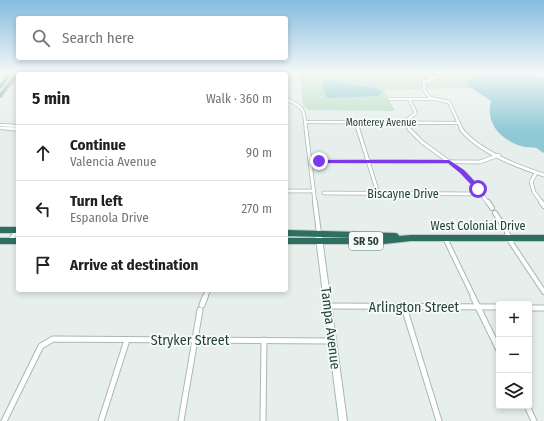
<!DOCTYPE html>
<html lang="en">
<head>
<meta charset="utf-8">
<style>
	body { margin:0; font-family:"Fira Sans Condensed",sans-serif; background:#f2f2f2; color:#202124 }
	.controls { position:absolute; right:12px; bottom:12px; display:grid; overflow:hidden; border-radius:4px; box-shadow:0 2px 6px #0003 }
	.controls button { width:36px; height:36px; display:grid; place-items:center; padding:0; border:0; border-bottom:1px solid #e0e0e0; background:#fff; color:#202124; font:20px sans-serif }
	.stop { position:absolute; width:12px; height:12px; margin:-9px; border:3px solid #7c3aed; border-radius:50%; background:#fff }
	.stop.end { background:#7c3aed; border-color:#fff; box-shadow:0 1px 4px #0008 }
	.list { margin:0; padding:0; list-style:none }
	h2 { display:flex; justify-content:space-between; align-items:center; height:52px; margin:0; padding:0 16px; font-size:17px }
	h2 small { font-size:13px; font-weight:400; color:#757577 }
	.list li { display:grid; grid-template-columns:26px 1fr auto; gap:12px; align-items:center; box-sizing:border-box; height:56px; padding:0 16px; border-top:1px solid #e0e0e0 }
	.list b { display:block; font-size:15px; white-space:nowrap }
	.list p { margin:0; font-size:13px; white-space:nowrap; color:#757577 }
	.list em { font-size:13px; font-style:normal; color:#757577 }
	.icon { flex:none; width:22px; height:22px; fill:none; stroke:currentColor; stroke-width:2; stroke-linecap:round; stroke-linejoin:round }
	.map { position:relative; flex:none; width:544px; height:421px; overflow:hidden }
	.search { position:absolute; background:#fff; box-shadow:0 2px 6px #0003; left:16px; top:16px; width:272px; height:44px; display:flex; align-items:center; gap:10px; box-sizing:border-box; padding:0 14px; border-radius:4px; color:#757577; font-size:15px }
	.panel { position:absolute; background:#fff; box-shadow:0 2px 6px #0003; left:16px; top:72px; width:272px; height:220px; border-radius:4px }
	.map>svg:first-child { display:block }
</style>
</head>
<body>
<div class="map">
<svg width="544" height="421" viewBox="0 0 544 421">
	<rect width="100%" height="100%" fill="#e6efeb"/>
	<polygon fill="#bfe0c8" points="300,73 516,73 484,74 473,76 470,87 472,90 467,88 384,90 395,111 308,110 303,105"/>
	<g fill="#8ec9d4">
		<path d="M496 73 526 74 524 75 544 79V153C541 152 539 149 536 148 532 147 526 148 521 146 501 140 485 123 491 101L467 85C469 73 485 74 496 73Z"/>
		<polygon points="328,80 376,88 380,90 382,93 379,96 329,98 326,97 322,85 323,81"/>
	</g>
	<g fill="none" stroke-linecap="round" stroke-linejoin="round">
		<g stroke="#a8b8b2" stroke-width="4">
			<g id="street-far3">
				<polyline points="445,73 424,82 424,90 430,98 449,102 462,130"/>
				<polyline points="234,74 238,73"/>
				<path d="M286 99C305 108 304 109 306 130"/>
				<polyline points="389,99 432,99"/>
				<polyline points="409,99 416,113 404,122 410,130"/>
				<polyline points="305,122 457,123"/>
				<polyline points="356,122 358,130"/>
				<polyline points="0,125 18,126"/>
				<polyline points="0,128 18,129"/>
			</g>
		</g>
		<g stroke="#a8b8b2" stroke-width="4.5">
			<g id="street-far2">
				<polyline points="10,129 18,129"/>
				<polyline points="306,129 315,203"/>
				<polyline points="358,129 378,193"/>
				<polyline points="409,129 422,142 467,175 488,203"/>
				<path d="M461 129C479 152 516 166 544 175"/>
				<polyline points="319,161 480,162 499,155"/>
				<polyline points="536,173 531,182 534,192 542,203"/>
				<polyline points="286,191 314,191"/>
				<polyline points="324,193 482,194"/>
			</g>
		</g>
		<g stroke="#a8b8b2" stroke-width="6">
			<g id="street-far1">
				<polyline points="315,202 319,234"/>
				<polyline points="488,202 492,208"/>
				<polyline points="541,202 544,206"/>
				<polyline points="495,213 506,230 512,244 544,292"/>
				<polyline points="445,238 474,298"/>
				<polyline points="10,241 17,231"/>
				<polyline points="205,298 208,290"/>
			</g>
		</g>
		<g stroke="#a8b8b2" stroke-width="7">
			<g id="street">
				<polyline points="473,297 499,350"/>
				<polyline points="202,305 205,297"/>
				<polyline points="329,306 499,307"/>
				<polyline points="404,307 439,421"/>
				<polyline points="529,308 544,308"/>
				<polyline points="527,406 534,421"/>
				<polyline points="4,421 41,346 53,339 333,341"/>
				<polyline points="101,421 127,340"/>
				<polyline points="181,421 200,310"/>
				<polyline points="263,421 264,340"/>
			</g>
		</g>
		<g stroke="#a4bbb3" stroke-width="2">
			<polygon id="secondary" points="317,236 321,236 322,238 347,421 339,421 316,238"/>
		</g>
		<g stroke="#c2cac8" stroke-width="2.5">
			<g id="primary">
				<polygon points="9,73 13,73 1,88 0,88 0,85"/>
				<polygon points="16,73 19,73 1,97 0,97 0,94"/>
			</g>
		</g>
		<g stroke="#c2cac8" stroke-width="2">
			<g id="highway">
				<rect x="0" y="227" width="18" height="6"/>
				<polygon points="286,230 395,233 398,234 399,236 411,235 544,235 544,241 411,241 384,244 286,244 286,238 358,238 286,236"/>
				<rect x="0" y="238" width="18" height="6"/>
			</g>
		</g>
		<use href="#street-far3" stroke="#fff" stroke-width="2.5"/>
		<use href="#street-far2" stroke="#fff" stroke-width="3"/>
		<use href="#street-far1" stroke="#fff" stroke-width="4"/>
		<use href="#street" stroke="#fff" stroke-width="5"/>
		<use href="#secondary" fill="#fff" fill-rule="evenodd"/>
		<use href="#primary" fill="#6aa596" fill-rule="evenodd"/>
		<use href="#highway" fill="#2f6f62" fill-rule="evenodd"/>
	</g>
	<linearGradient id="sky" x2="0" y2="1"><stop stop-color="#84bce0"/><stop offset="0.55" stop-color="#f4f8f6"/><stop offset="1" stop-color="#f4f8f6" stop-opacity="0"/></linearGradient>
	<rect width="544" height="132" fill="url(#sky)"/>
	<polygon fill="#7c3aed" points="317,160 449,160 464,170 482,189 476,190 460,173 448,163 319,163"/>
	<g text-anchor="middle" stroke-width="3.5" stroke-linejoin="round" paint-order="stroke">
		<g font-size="10" fill="#24423a" stroke="#f7fbf9">
			<text x="381" y="126">Monterey Avenue</text>
		</g>
		<rect fill="#f7fbf9" stroke="#637a73" stroke-width="1" x="349" y="232" width="34" height="18" rx="3"/>
		<g font-size="11" font-weight="bold" fill="#24423a">
			<text x="366" y="245">SR 50</text>
		</g>
		<g font-size="12" fill="#24423a" stroke="#f7fbf9">
			<text x="403" y="198">Biscayne Drive</text>
			<text x="478" y="230">West Colonial Drive</text>
		</g>
		<g font-size="14" fill="#24423a" stroke="#f7fbf9">
			<text x="414" y="312">Arlington Street</text>
			<text transform="translate(331 328) rotate(83)" y="5">Tampa Avenue</text>
			<text x="190" y="345">Stryker Street</text>
		</g>
	</g>
</svg>
<div class="controls">
<button>+</button>
<button>−</button>
<button><svg class="icon" aria-label="layers" viewBox="0 0 24 24"><path d="M12 4l9 5-9 5-9-5zM3 14l9 5 9-5"/></svg></button>
</div>
<div class="stop" style="left:478px;top:189px"></div>
<div class="stop end" style="left:319px;top:161px"></div>
<div class="search"><svg class="icon" aria-label="search" viewBox="0 0 24 24"><circle cx="10" cy="10" r="6"/><path d="M15 15l6 6"/></svg>Search here</div>
<section class="panel">
<h2>5 min<small>Walk · 360 m</small></h2>
<ul class="list">
<li><svg class="icon" aria-label="ahead" viewBox="0 0 24 24"><path d="M12 20V5M6 11l6-6 6 6"/></svg><div><b>Continue</b><p>Valencia Avenue</p></div><em>90 m</em></li>
<li><svg class="icon" aria-label="left" viewBox="0 0 24 24"><path d="M17 20v-9H6M10 6l-5 5 5 5"/></svg><div><b>Turn left</b><p>Espanola Drive</p></div><em>270 m</em></li>
<li><svg class="icon" aria-label="arrive" viewBox="0 0 24 24"><path d="M6 21V4h12l-3 4 3 4H6"/></svg><div><b>Arrive at destination</b></div></li>
</ul>
</section>
</div>
</body>
</html>
